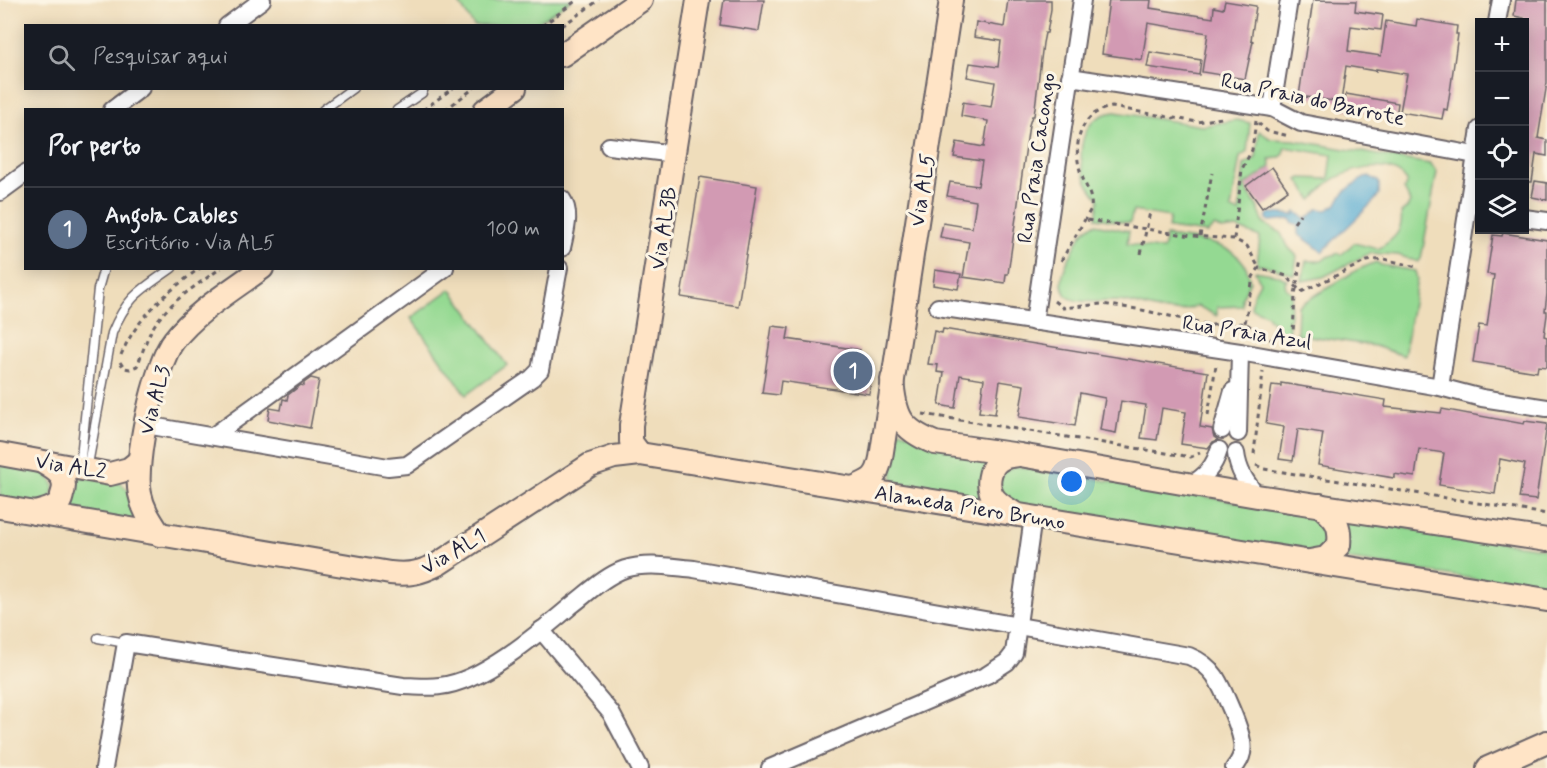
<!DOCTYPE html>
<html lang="pt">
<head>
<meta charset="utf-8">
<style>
	body { margin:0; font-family:Mynerve,sans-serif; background:#242831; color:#f1f3f6 }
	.controls { position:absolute; right:18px; top:18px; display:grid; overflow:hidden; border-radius:0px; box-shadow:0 3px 15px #0003 }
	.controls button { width:54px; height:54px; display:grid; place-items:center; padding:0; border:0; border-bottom:2px solid #363941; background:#171b24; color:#f1f3f6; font:30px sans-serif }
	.you { position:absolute; left:1072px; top:482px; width:21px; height:21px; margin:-15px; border:4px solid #fff; border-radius:50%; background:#1a73e8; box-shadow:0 0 0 9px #1a73e833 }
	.badge { display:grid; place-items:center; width:39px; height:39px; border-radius:50%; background:#db2777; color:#fff; font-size:20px; font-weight:700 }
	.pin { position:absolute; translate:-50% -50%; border:3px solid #fff; box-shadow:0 2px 6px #0006 }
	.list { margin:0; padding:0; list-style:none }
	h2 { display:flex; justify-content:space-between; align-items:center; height:78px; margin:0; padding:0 24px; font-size:26px }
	h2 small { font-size:20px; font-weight:400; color:#9ea1a6 }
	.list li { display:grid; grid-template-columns:39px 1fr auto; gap:18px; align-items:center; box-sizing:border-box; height:84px; padding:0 24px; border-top:2px solid #363941 }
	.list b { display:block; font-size:22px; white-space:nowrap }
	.list p { margin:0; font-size:20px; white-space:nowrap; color:#9ea1a6 }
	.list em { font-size:20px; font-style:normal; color:#9ea1a6 }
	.icon { flex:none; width:33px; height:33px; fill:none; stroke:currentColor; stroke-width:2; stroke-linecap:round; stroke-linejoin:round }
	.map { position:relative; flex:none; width:1547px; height:768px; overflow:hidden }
	.search { position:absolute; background:#171b24; box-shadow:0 3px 15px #0003; left:24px; top:24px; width:540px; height:66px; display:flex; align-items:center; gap:15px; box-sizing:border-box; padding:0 21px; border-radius:0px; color:#9ea1a6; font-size:22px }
	.panel { position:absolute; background:#171b24; box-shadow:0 3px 15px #0003; left:24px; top:108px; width:540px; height:162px; border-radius:0px }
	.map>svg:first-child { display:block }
</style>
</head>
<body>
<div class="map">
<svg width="1547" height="768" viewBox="0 0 1547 768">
	<rect width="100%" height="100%" fill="#fcf5e5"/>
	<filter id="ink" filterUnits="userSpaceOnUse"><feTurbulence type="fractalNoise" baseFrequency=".0167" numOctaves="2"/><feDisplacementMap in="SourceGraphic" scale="12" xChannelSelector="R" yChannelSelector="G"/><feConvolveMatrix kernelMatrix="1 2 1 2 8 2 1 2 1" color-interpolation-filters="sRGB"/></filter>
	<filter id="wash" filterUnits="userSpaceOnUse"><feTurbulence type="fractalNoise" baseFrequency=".008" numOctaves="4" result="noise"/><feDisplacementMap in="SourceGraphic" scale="24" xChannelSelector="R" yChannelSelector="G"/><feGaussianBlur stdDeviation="1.35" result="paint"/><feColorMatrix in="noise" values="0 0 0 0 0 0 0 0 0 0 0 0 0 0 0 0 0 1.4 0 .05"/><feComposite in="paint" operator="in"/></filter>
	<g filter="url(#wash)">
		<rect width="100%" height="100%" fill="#efddbb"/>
		<g fill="#94d992" stroke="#5b7e66" stroke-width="1.5">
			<polygon points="457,0 571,0 534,25 474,26"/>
			<path d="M1115 112 1202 126 1237 120 1250 123 1247 152 1240 157 1231 209 1239 213 1244 165 1256 158 1259 131 1271 139 1294 140 1430 164 1437 172 1421 259 1418 262 1398 255 1370 253 1323 277 1302 281 1306 261H1322L1327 257 1339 253 1341 255 1354 243 1378 249C1393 240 1404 231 1401 213L1407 208 1410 202 1404 189 1407 181C1391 157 1343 169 1325 186 1320 190 1317 196 1312 200L1298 180 1301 178 1329 179 1332 155 1285 147 1284 154 1279 158 1269 159 1271 167 1244 186 1257 206 1264 224 1280 232 1289 248 1297 256 1294 275 1272 267 1257 265 1260 237 1237 228 1221 230 1215 226 1207 233 1168 228 1170 217 1133 211 1130 223 1096 218 1099 200C1095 194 1091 189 1088 184 1075 157 1079 116 1115 112Z"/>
			<path d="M1095 224 1129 231 1127 244 1163 250 1166 236C1191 239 1234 242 1246 267 1248 272 1249 277 1250 281L1242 298V306L1217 307V316L1198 306C1192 307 1186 310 1180 311 1159 314 1138 302 1117 301 1104 301 1071 305 1065 294 1058 282 1065 265 1071 255 1077 243 1082 228 1095 224Z"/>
			<polygon points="1376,262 1381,265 1415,271 1417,279 1404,356 1375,346 1297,334 1298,306 1357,270"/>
			<polygon points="1255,271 1278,275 1287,280 1285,282 1286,288 1292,293 1288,335 1280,332 1266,314 1251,308 1253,295 1260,282"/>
			<polygon points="451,289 507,365 466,395 411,318"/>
			<polygon points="899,430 989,460 983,501 902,487 893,480 892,467"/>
			<polygon points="0,462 45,470 54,486 51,497 47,504 0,501"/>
			<polygon points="1016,466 1324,516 1333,539 1314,556 1009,506 998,484 1004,472"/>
			<path d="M82 477 120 483 129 491 140 524 72 510C68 500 71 481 82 477Z"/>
			<polygon points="1344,519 1547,549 1547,590 1338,558"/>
		</g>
		<path fill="#57abd3" stroke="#3c6687" stroke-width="1.5" d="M1369 176 1379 182V194L1375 200 1322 252C1314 244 1307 241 1298 234V225L1292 223 1291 219 1270 221 1267 220V215L1270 213 1294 215 1296 212 1302 216 1305 220 1318 209 1327 210 1337 204C1341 192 1357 181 1369 176Z"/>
		<g id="blocks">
			<g fill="#d29ab3">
				<polygon points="724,0 764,0 759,31 720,25"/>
				<polygon points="1008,0 1051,0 1051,9 1047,33 1045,33 1043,43 1034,116 1032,116 1029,125 1008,274 1006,274 1005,283 963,277 969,242 940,237 943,223 972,228 976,201 947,196 950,182 978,186 982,161 954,157 957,142 984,147 988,121 961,116 963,102 991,107 995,82 967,77 970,63 998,67 1001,41 974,37 976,22 1004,27"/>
				<polygon points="1109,0 1151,0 1150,8 1213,18 1214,7 1223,9 1225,1 1256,6 1251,40 1253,41 1245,79 1202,72 1208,33 1148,23 1142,60 1102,54"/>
				<polygon points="1313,0 1356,1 1355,11 1383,15 1381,30 1351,26 1348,51 1381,56 1386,21 1416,26 1417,19 1457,26 1456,34 1458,34 1451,85 1447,110 1444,109 1442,119 1400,112 1407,74 1376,69 1376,71 1346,66 1341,102 1299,96"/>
				<polygon points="1516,0 1547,0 1547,83 1538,138 1547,140 1547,156 1536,154 1532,182 1524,182 1524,18 1514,16"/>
				<polygon points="1150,52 1201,60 1199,75 1147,67"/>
				<polygon points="1346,94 1398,103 1396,118 1344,109"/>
				<polygon points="1272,167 1288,190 1262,208 1246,186"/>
				<polygon points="700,177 757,186 738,306 681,297"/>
				<polygon points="1535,181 1547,183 1547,200 1532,197"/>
				<polygon points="1503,233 1547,240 1547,294 1545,311 1547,311 1547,315 1544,336 1547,337 1547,367 1538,366 1537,372 1473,362 1479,325 1487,326 1491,298 1494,275 1487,274 1493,235 1502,236"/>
				<polygon points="935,270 961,274 958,289 933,285"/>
				<polygon points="772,326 789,328 787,339 860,350 856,373 872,375 869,394 781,381 779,395 762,393"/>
				<polygon points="943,329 1208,372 1200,427 1212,429 1214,437 1218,440 1213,442 1208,448 1181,444 1186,412 1162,408 1157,440 1141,438 1146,405 1121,401 1116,433 1100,430 1105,398 1080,393 1075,426 1019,417 1024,385 1000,381 995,414 979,412 984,379 960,375 955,408 939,405 944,373 937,372 938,365 928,364 934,331 942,333"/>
				<polygon points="311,378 319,380 310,428 268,420 270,408 281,410 283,399 287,400 288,395 301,385 304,386 304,383"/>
				<polygon points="1281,383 1386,400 1385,407 1441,413 1442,409 1524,424 1525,421 1547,424 1536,500 1519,498 1525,464 1500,459 1495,494 1439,485 1444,453 1419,449 1415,477 1394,474 1394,478 1318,465 1323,433 1298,429 1293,461 1279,459 1284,427 1266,424 1272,385 1281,386"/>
			</g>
		</g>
	</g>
	<g filter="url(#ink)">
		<use href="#blocks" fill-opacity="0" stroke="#6a6368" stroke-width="1.5"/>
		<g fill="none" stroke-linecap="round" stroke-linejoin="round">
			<g stroke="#6a6368" stroke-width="11">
				<g id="lane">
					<polyline points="323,110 353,88"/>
					<polyline points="397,110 422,93 424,88"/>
					<polyline points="80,467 98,289 104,268"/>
					<path d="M87 470 112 333C127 296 141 290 172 268"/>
					<polyline points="98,638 126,643"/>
				</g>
			</g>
			<g stroke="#6a6368" stroke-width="20">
				<g id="street">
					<polyline points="1497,22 1501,0"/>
					<polyline points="227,26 262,0"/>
					<polyline points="1070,77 1272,108 1301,123 1475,155"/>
					<polyline points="1272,108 1289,0"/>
					<polyline points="112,110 141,88"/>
					<polyline points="609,146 675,154"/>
					<polyline points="0,192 26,173"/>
					<path d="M562 199C572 213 565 232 562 248"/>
					<polyline points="1524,218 1547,221"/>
					<polyline points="938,307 1240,352 1440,387 1482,398 1547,408"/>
					<polyline points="1034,322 1082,0"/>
					<polyline points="1440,387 1480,129"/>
					<polyline points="146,425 388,467 407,465 532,378 540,370 559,268"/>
					<polyline points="1222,430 1233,391"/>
					<polyline points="1238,433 1240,352"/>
					<polyline points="213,436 445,268"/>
					<path d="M1236 453C1238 471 1246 482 1257 496"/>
					<path d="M1191 485C1206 475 1214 467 1219 450"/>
					<polyline points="541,630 611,713 640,768"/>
					<path d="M104 768 126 643 403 686C415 686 427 688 440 686 482 682 540 632 572 605 589 592 605 576 625 569 647 562 672 567 694 569L1189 656C1199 660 1208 666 1215 676 1223 689 1240 727 1242 742 1244 752 1241 760 1234 768"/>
					<polyline points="770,768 987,675 1007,662 1014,653 1033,517"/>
				</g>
			</g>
			<g stroke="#6a6368" stroke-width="26">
				<g id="secondary">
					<polyline points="562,55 641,0"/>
					<polyline points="485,110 515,88"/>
					<path d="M892 379C895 416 900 429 935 443L1020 455 1257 496 1547 540"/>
					<polyline points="0,454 110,474 129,469 139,461"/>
					<polyline points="640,454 631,442 631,425 698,0"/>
					<path d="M853 488C872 480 877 478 881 458L951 0"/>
					<path d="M0 507 390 573C410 575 420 573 438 564L590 465 614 457 640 454 1547 600"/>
					<path d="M35 513C43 511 52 509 58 504 61 501 61 499 62 495 69 477 56 470 42 462"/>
					<path d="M1014 513C1006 508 996 503 992 495 986 482 990 463 1004 458 1008 456 1014 456 1018 455"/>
					<path d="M160 535C151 521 143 510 140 494 133 464 155 364 174 340 198 310 231 291 262 268"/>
					<path d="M1310 561 1326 558 1339 545C1341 523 1335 519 1320 505"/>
					<polyline points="1488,768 1547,742"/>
				</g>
			</g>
			<g stroke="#6a6368" stroke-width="3" stroke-dasharray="4.5 4.5" stroke-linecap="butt">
				<polyline points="542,26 577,0"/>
				<polyline points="562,26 599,0"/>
				<polyline points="423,110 453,88"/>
				<polyline points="445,110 474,88"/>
				<polyline points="1258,123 1267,131 1289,136"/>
				<polyline points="1087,220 1192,236 1234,239 1247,246 1259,268"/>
				<polyline points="1294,223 1300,214"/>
				<polyline points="1200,236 1212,173"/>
				<polyline points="1234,239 1242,169 1252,150 1256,121"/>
				<polyline points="1141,254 1150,212"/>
				<path d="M1061 261 1091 209C1093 196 1086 187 1081 174 1072 146 1079 112 1112 107L1197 122 1222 118"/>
				<polyline points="1054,301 1063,308 1102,304 1137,309 1211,325 1245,323 1273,341"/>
				<polyline points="1245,323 1253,277 1259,268 1287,276 1301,292 1367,261 1384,259 1417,267"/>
				<polyline points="1284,343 1288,342 1293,333 1295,295 1301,258"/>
				<path d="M121 355C137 317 167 292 200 268"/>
				<path d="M120 362 124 368 130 369 137 366C142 355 145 342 151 331 166 303 196 286 221 268"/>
				<polyline points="923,414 1191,457 1200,453"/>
				<polyline points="1208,415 1216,365"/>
				<polyline points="1254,454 1263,371"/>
				<polyline points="1256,465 1264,469 1547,514"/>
			</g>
			<use href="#lane" stroke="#fff" stroke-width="8"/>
			<use href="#street" stroke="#fff" stroke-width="16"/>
			<use href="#secondary" stroke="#ffe4c6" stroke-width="22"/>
		</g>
	</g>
	<g text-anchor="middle" stroke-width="6" stroke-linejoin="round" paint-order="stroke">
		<g font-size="21" fill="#22223b" stroke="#fcf5e5">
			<text transform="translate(1313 99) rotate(12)" y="7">Rua Praia do Barrote</text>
			<text transform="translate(1036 158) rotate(-82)" y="7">Rua Praia Cacongo</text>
			<text transform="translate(922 190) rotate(-81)" y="7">Via AL5</text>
			<text transform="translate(663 228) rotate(-81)" y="7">Via AL3B</text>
			<text transform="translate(1247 332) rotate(9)" y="7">Rua Praia Azul</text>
			<text transform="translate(154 400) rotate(-75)" y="7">Via AL3</text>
			<text transform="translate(71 466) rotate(9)" y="7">Via AL2</text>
			<text transform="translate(970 507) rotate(9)" y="7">Alameda Piero Bruno</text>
			<text transform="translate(453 551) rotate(-30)" y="7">Via AL1</text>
		</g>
	</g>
</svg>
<div class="controls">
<button>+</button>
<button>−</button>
<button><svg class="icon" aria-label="locate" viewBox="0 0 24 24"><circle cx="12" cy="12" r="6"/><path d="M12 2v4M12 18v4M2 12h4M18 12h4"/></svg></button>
<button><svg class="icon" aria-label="layers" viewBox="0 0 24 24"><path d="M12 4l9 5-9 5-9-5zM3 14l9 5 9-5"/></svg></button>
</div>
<div class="you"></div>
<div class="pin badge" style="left:853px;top:371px;background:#5c6f8a">1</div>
<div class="search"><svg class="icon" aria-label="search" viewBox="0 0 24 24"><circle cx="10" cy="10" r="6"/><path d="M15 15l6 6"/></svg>Pesquisar aqui</div>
<section class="panel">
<h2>Por perto<small></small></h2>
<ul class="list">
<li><span class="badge" style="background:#5c6f8a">1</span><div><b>Angola Cables</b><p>Escritório · Via AL5</p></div><em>100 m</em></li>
</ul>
</section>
</div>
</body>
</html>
